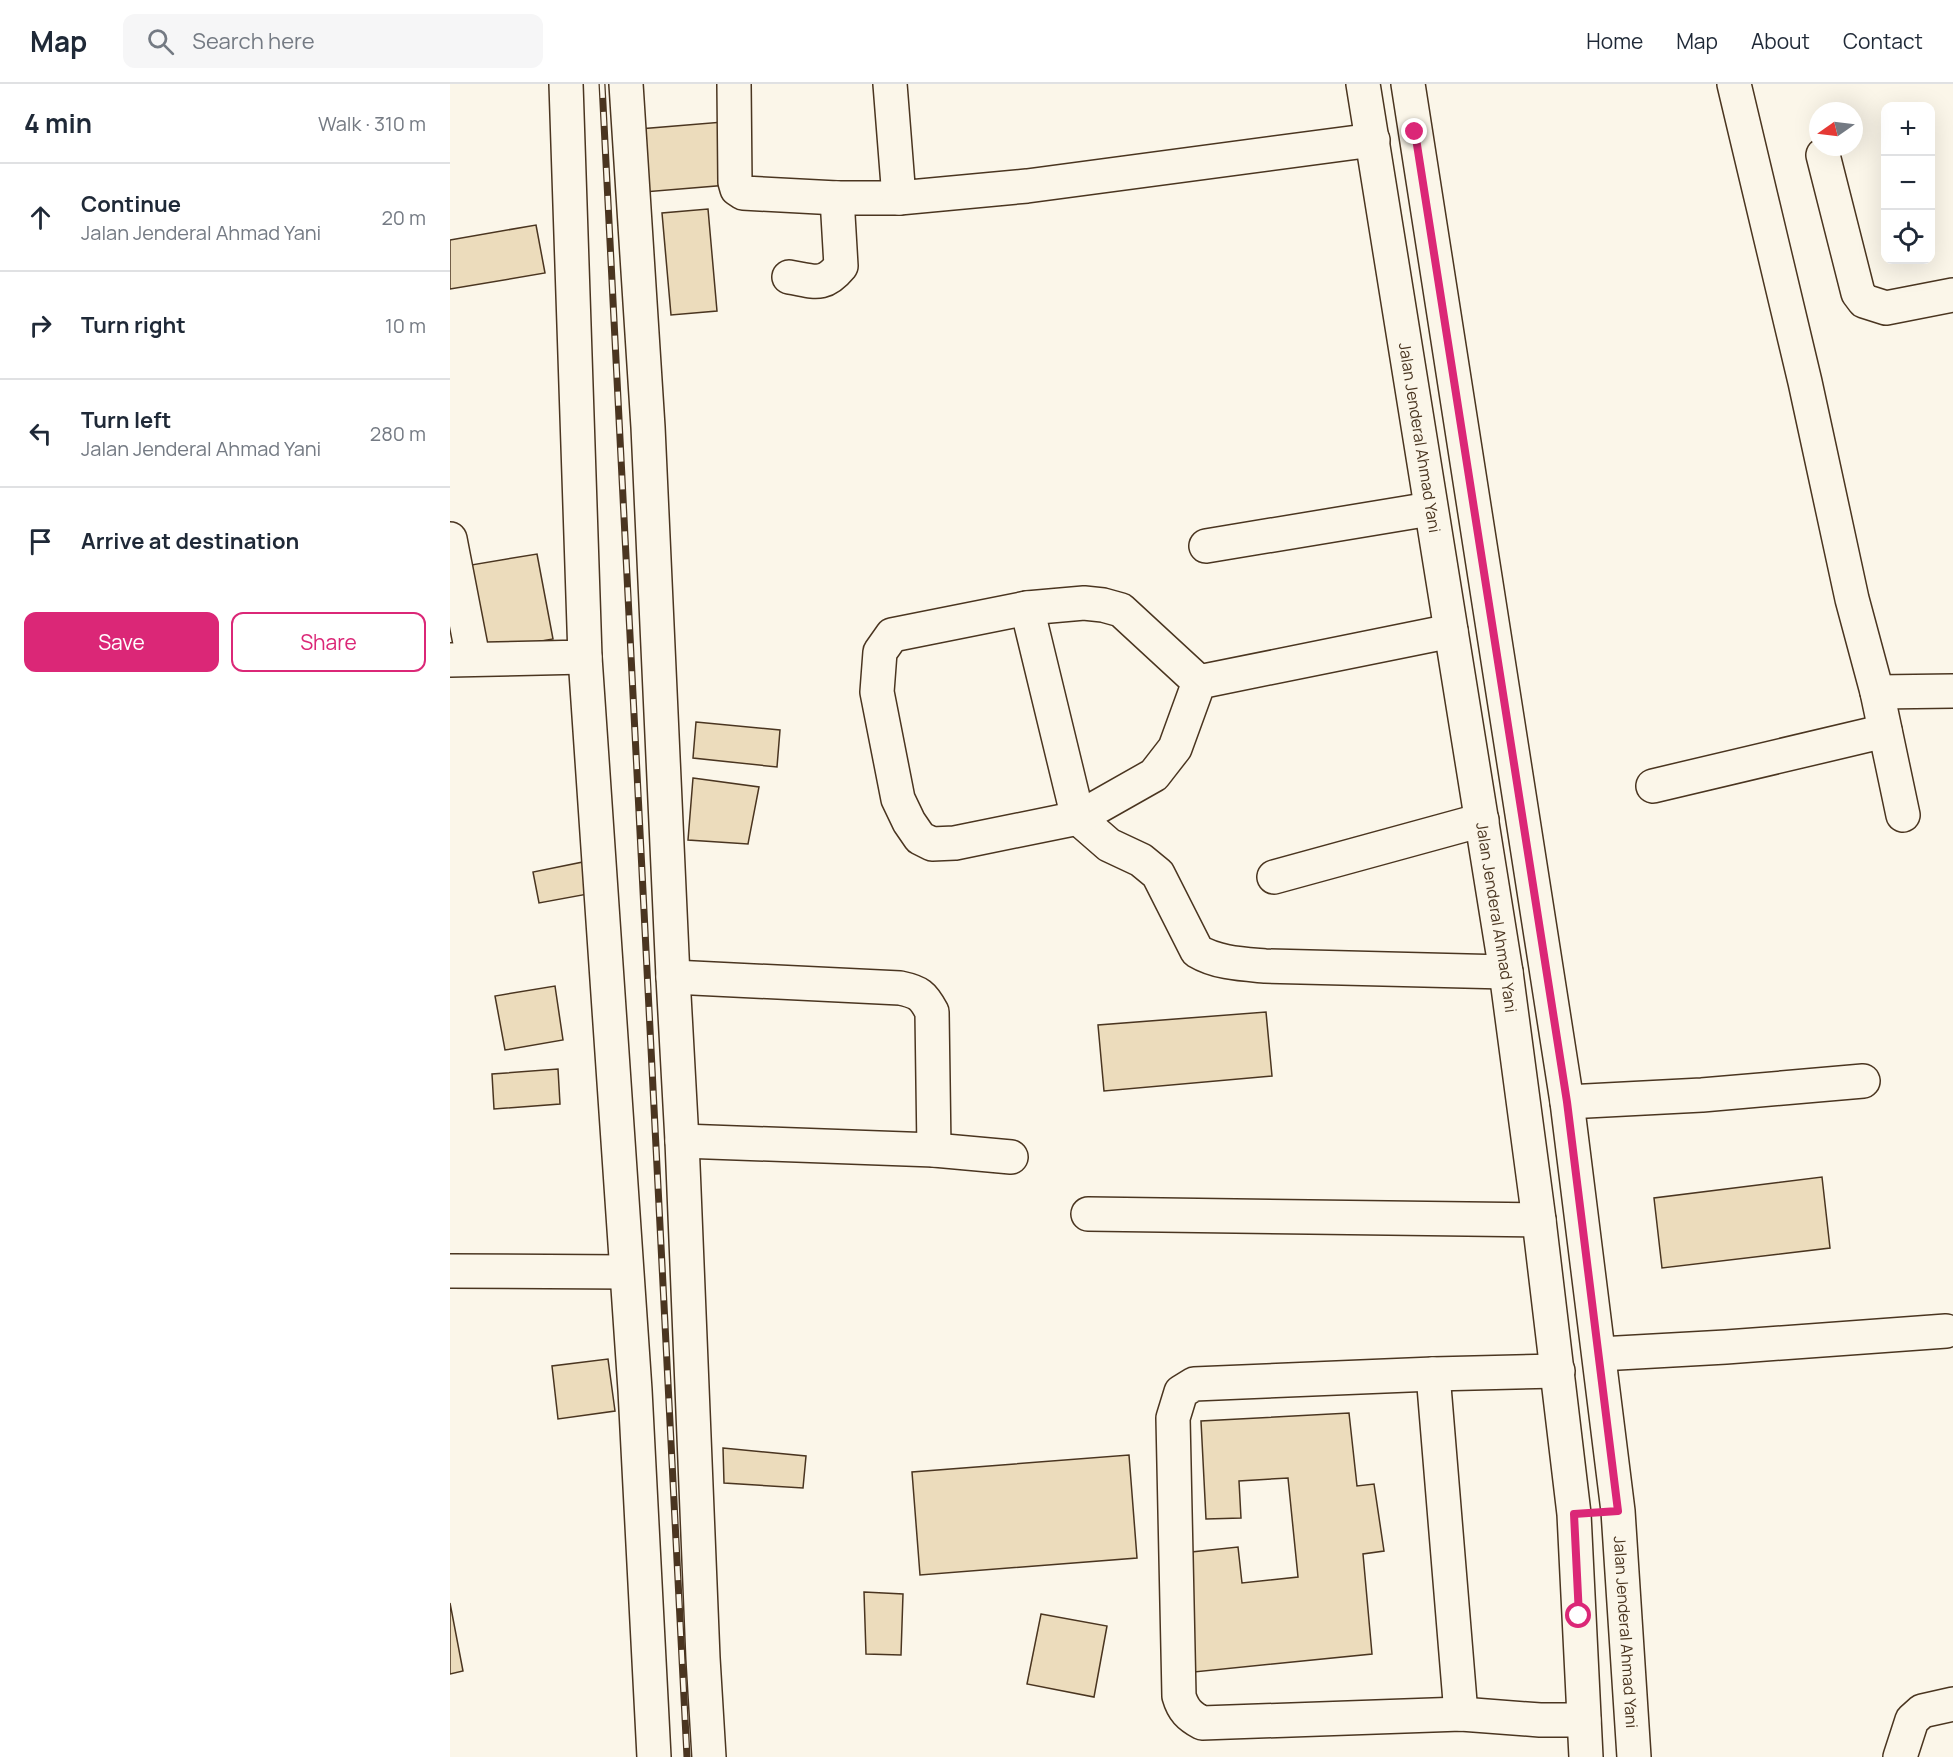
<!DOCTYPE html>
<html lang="en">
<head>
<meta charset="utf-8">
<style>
	body { margin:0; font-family:Manrope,sans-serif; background:#f6f6f7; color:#1f2937 }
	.controls { position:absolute; right:18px; top:18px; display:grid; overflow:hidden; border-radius:12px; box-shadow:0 6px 24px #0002 }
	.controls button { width:54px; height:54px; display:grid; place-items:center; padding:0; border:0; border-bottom:2px solid #e0e1e3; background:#fff; color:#1f2937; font:30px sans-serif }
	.compass { position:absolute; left:1359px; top:18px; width:54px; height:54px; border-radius:50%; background:#fff; box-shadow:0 6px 24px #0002; rotate:256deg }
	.stop { position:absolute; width:18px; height:18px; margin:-14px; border:4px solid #db2777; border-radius:50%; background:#fff }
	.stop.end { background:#db2777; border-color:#fff; box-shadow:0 2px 6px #0008 }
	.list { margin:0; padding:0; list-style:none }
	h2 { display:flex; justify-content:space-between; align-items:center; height:78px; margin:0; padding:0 24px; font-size:26px }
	h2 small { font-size:20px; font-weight:400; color:#747a83 }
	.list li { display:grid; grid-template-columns:39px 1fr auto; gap:18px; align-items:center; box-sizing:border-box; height:108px; padding:0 24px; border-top:2px solid #e0e1e3 }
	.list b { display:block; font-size:22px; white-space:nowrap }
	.list p { margin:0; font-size:20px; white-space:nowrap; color:#747a83 }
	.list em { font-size:20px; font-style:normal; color:#747a83 }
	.actions { display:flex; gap:12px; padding:18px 24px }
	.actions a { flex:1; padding:14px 0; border:2px solid #db2777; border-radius:12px; text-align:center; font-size:21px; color:#db2777 }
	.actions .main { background:#db2777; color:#fff }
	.icon { flex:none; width:33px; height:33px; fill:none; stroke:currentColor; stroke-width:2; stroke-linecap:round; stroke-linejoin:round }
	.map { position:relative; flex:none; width:1503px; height:1673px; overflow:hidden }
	header { display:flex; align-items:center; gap:36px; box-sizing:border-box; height:84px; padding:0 30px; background:#fff; border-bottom:2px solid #e0e1e3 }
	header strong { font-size:28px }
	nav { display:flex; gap:33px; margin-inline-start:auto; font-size:21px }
	.search { width:420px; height:54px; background:#f6f6f7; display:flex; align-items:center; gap:15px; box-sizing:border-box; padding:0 21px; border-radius:12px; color:#747a83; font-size:22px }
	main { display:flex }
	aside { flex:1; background:#fff }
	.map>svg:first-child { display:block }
</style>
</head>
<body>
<header>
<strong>Map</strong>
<div class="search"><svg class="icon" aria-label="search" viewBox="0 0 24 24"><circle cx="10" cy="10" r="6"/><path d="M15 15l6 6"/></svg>Search here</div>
<nav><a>Home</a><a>Map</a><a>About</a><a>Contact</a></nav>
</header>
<main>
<aside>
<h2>4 min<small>Walk · 310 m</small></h2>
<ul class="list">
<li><svg class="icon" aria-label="ahead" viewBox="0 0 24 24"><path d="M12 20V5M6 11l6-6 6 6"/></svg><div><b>Continue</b><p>Jalan Jenderal Ahmad Yani</p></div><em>20 m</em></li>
<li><svg class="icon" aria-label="right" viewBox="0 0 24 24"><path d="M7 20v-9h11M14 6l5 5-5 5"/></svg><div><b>Turn right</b></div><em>10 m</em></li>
<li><svg class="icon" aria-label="left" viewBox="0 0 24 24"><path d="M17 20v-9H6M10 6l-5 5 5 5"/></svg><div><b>Turn left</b><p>Jalan Jenderal Ahmad Yani</p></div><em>280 m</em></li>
<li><svg class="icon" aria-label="arrive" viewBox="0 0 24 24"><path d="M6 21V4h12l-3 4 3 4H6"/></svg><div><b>Arrive at destination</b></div></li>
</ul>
<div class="actions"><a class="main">Save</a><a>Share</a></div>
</aside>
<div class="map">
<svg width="1503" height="1673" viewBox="0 0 1503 1673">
	<rect width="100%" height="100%" fill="#fbf6e9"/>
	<g fill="#ecdcbc" stroke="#4a3520" stroke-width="1.5">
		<polygon points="273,38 278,101 194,108 189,45"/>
		<polygon points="258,125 267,227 221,231 212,129"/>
		<polygon points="86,141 95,189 0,205 0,156"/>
		<polygon points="87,470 103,555 36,567 21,481"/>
		<polygon points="246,638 330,646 327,683 243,674"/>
		<polygon points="243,694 309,703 298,760 238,756"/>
		<polygon points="133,778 138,810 89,819 83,788"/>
		<polygon points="105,902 113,956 55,966 45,912"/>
		<polygon points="816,928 822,992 654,1007 648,941"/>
		<polygon points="108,985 110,1020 44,1025 42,990"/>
		<polygon points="1372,1093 1380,1164 1212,1184 1204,1114"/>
		<polygon points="158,1275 165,1327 108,1335 102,1282"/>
		<polygon points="899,1329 907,1402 924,1400 934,1467 913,1470 922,1570 744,1588 732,1469 788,1463 792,1499 848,1493 838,1394 789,1397 791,1434 756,1435 751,1337"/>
		<polygon points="273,1364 356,1372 353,1404 274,1399"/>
		<polygon points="679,1371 687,1474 470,1491 462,1388"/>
		<polygon points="414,1508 453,1510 451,1571 416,1570"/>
		<polygon points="0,1519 13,1587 0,1590"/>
		<polygon points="591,1530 657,1542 644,1613 577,1600"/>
	</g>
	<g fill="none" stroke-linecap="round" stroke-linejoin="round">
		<g stroke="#4a3520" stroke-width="36">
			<g id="minor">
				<polyline points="176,0 198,343 223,893 232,1057 253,1574 259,1673"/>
				<polyline points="284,0 285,98 287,105 293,109 387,114 449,114"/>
				<polyline points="440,0 449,114 577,102 923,56"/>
				<polyline points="1284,0 1355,298 1402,515 1427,608 1453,731"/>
				<polyline points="1373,71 1408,209 1414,217 1436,224 1503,211"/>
				<path d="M339 193C364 197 373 204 391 182L387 114"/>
				<polyline points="0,455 23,574"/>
				<polyline points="756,462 980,425"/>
				<path d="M577 524 628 734 659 761 691 776 708 790 747 867C767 879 792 880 815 882L1056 888"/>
				<polyline points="135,573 185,1306 204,1673"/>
				<polyline points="0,576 135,573 116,0"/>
				<polyline points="749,598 671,526 653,521 634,519 577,524 442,551 430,568 427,608 448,715 459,738 470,754 482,760 505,759 628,734 704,691 725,664 749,598 1001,547"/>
				<polyline points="1427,608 1503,607"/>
				<polyline points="1203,702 1435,647"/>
				<polyline points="824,793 1032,736"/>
				<path d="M223 893 450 904C469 908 473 911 482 928L484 1066"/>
				<polyline points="1117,1018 1252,1011 1413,997"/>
				<polyline points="232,1057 484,1066 561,1073"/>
				<polyline points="638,1130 1089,1136"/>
				<polyline points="0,1187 176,1188"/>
				<polyline points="1150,1270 1276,1263 1496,1247"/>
				<path d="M1108 1287 983 1290 744 1300 731 1308 723 1334 729 1612C733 1626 739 1632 752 1639L1011 1630 1090 1636H1134"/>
				<polyline points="983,1290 1011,1630"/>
				<polyline points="1450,1673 1462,1636 1472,1627 1503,1620"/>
			</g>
		</g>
		<g stroke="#4a3520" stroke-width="36">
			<g id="major">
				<path id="s1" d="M913 0 1056 888 1089 1136 1124 1430 1136 1673"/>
				<path id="s2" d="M958 0 1117 1018 1168 1427 1184 1673"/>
			</g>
		</g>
		<use href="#minor" stroke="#fbf6e9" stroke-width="33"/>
		<use href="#major" stroke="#fbf6e9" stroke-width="33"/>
		<g stroke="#4a3520" stroke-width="7">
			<polyline id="rail" points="152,0 237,1673"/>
		</g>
		<use href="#rail" stroke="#fbf6e9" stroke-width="4.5" stroke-dasharray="14" stroke-linecap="butt"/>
	</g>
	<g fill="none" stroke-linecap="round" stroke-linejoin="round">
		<polyline stroke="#db2777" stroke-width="8" points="965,48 1117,1018 1168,1427 1124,1430 1129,1532"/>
	</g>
	<g text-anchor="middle" stroke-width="4.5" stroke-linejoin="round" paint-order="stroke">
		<g font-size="16" fill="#4a3520" stroke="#fbf6e9">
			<text dy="6" stroke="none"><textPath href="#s1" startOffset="358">Jalan Jenderal Ahmad Yani</textPath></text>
			<text dy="6" stroke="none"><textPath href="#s1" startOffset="844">Jalan Jenderal Ahmad Yani</textPath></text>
			<text dy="6" stroke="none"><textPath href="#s2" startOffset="1564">Jalan Jenderal Ahmad Yani</textPath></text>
		</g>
	</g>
</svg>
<div class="controls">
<button>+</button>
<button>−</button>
<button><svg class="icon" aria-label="locate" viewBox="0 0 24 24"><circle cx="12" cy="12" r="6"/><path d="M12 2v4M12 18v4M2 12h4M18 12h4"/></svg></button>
</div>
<svg class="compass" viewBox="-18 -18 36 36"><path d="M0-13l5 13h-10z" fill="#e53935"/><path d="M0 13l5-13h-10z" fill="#747a83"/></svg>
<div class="stop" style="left:1129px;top:1532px"></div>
<div class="stop end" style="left:965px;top:48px"></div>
</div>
</main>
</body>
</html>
